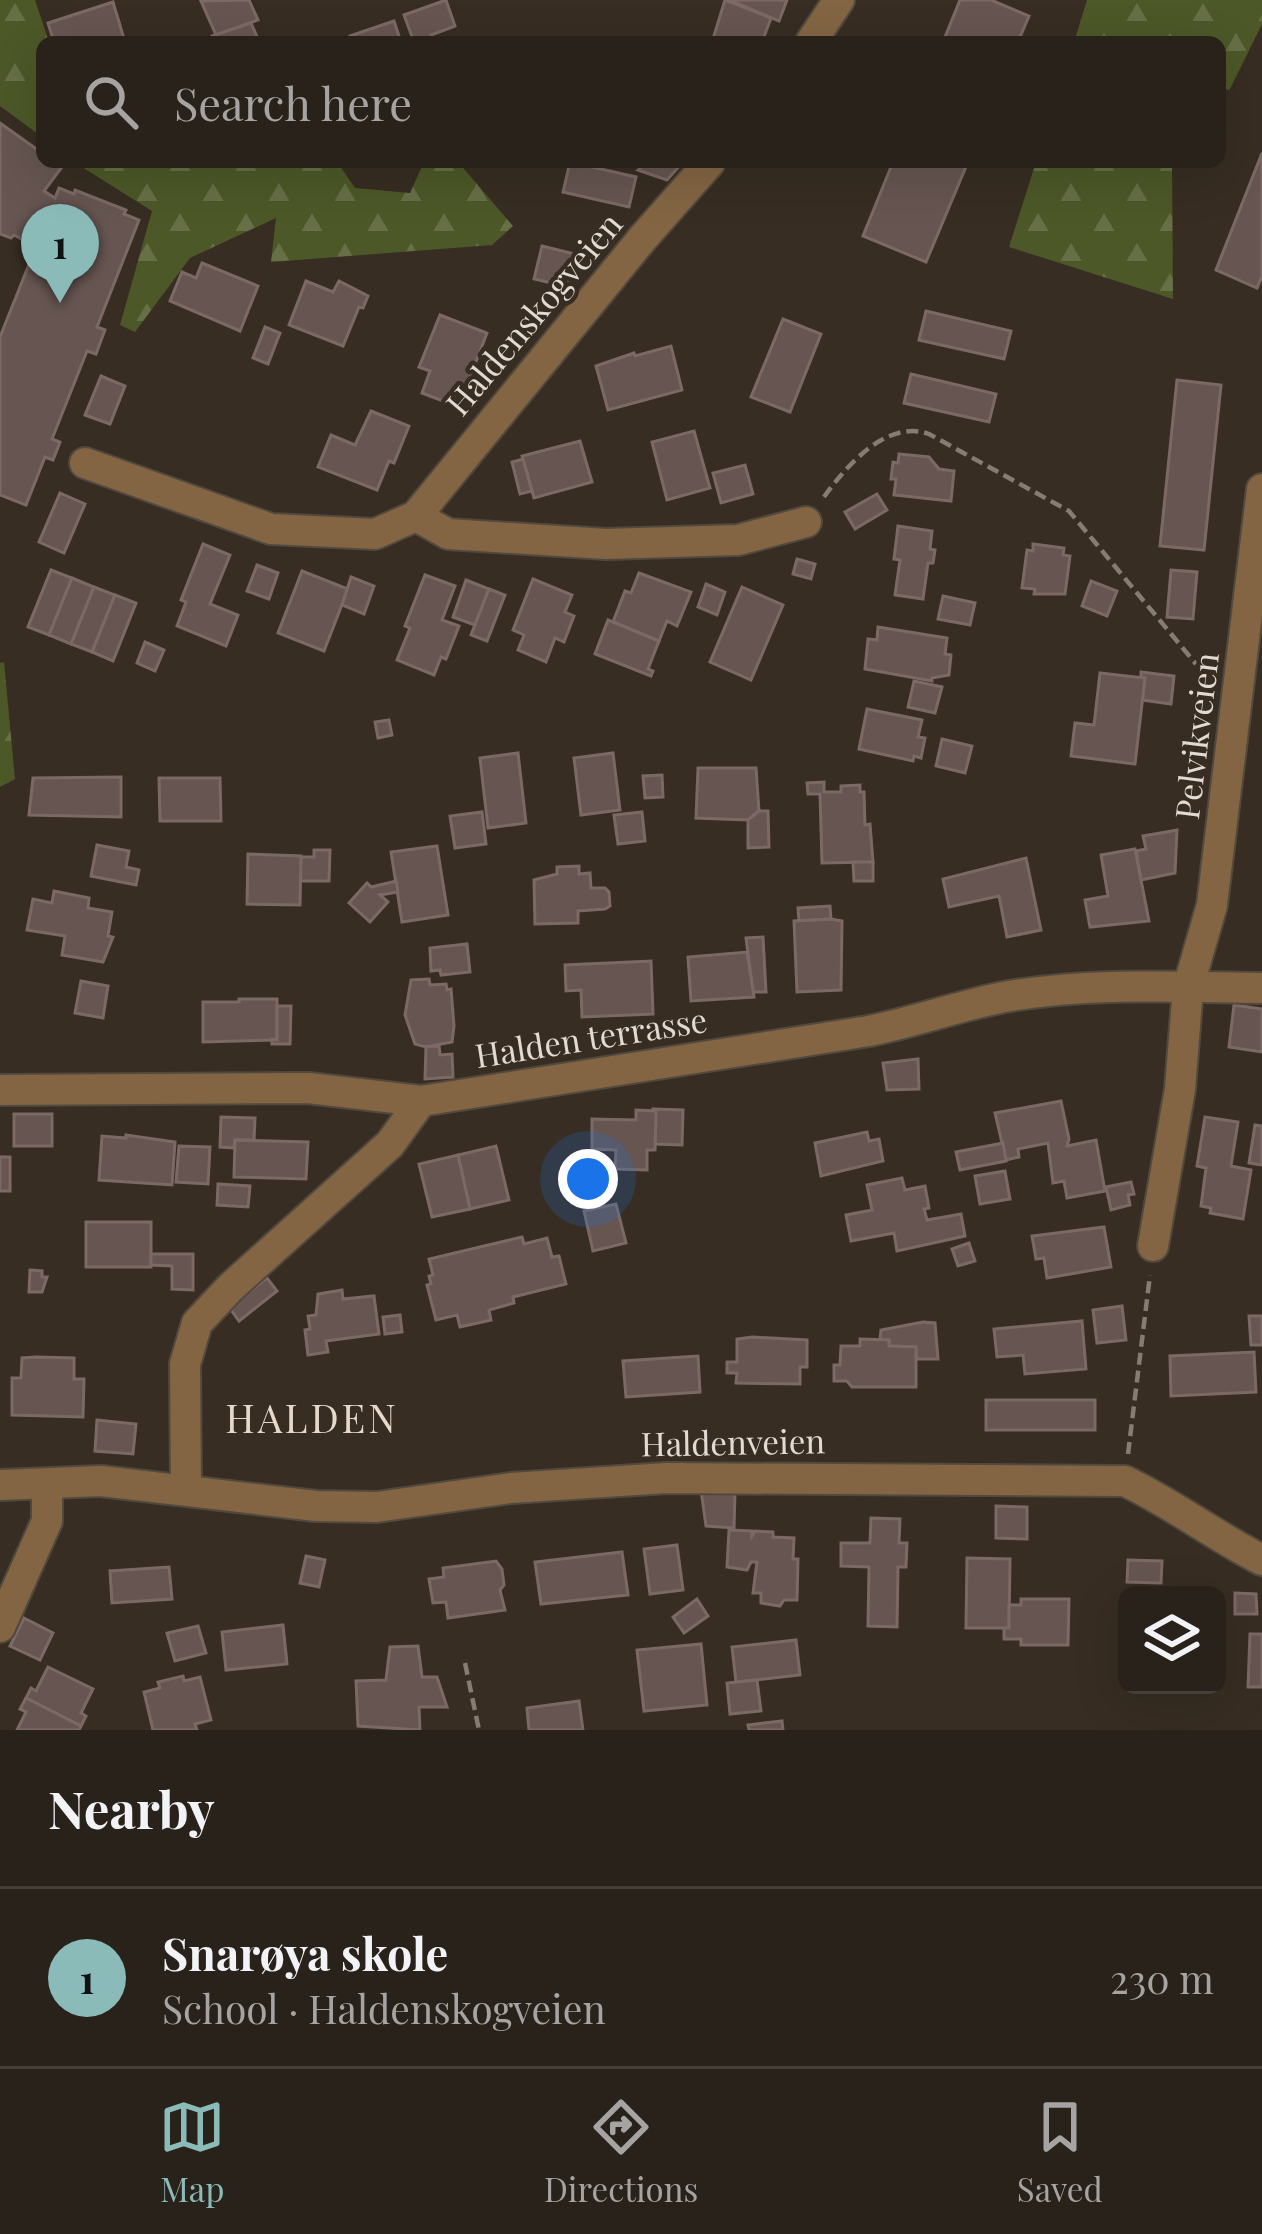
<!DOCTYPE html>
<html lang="en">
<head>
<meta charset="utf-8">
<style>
	body { margin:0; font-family:"Playfair Display",serif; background:#312a23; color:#f1f3f6 }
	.controls { position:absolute; right:36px; bottom:36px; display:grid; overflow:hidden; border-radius:18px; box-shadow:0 12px 48px #0002 }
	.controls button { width:108px; height:108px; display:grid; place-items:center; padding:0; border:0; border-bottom:3px solid #453f39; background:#29221a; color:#f1f3f6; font:60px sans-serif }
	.you { position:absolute; left:588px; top:1179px; width:42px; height:42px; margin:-30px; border:9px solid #fff; border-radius:50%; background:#1a73e8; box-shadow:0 0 0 18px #1a73e833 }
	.badge { display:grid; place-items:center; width:78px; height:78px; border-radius:50%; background:#8bbbb9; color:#111; font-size:39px; font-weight:700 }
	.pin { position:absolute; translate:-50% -99px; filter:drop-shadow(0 3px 6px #0008) }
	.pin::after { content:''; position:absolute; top:63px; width:42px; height:36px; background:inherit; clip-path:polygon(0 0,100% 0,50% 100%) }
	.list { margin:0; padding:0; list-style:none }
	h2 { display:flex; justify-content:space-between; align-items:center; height:156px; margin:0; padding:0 48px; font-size:51px }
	h2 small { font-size:39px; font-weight:400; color:#a5a4a2 }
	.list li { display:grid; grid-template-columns:78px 1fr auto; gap:36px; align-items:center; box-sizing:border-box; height:180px; padding:0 48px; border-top:3px solid #453f39 }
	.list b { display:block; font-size:45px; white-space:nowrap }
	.list p { margin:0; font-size:39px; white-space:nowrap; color:#a5a4a2 }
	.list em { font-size:39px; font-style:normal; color:#a5a4a2 }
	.icon { flex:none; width:66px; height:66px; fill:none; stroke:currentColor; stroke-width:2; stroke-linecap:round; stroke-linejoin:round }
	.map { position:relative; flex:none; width:1262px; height:1730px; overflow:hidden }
	.search { position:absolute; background:#29221a; box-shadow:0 12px 48px #0002; left:36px; right:36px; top:36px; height:132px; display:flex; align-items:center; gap:30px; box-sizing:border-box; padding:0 42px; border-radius:18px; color:#a5a4a2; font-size:45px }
	.sheet { height:336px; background:#29221a }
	nav { display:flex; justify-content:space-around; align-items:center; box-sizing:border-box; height:168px; border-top:3px solid #453f39; background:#29221a; font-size:33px; color:#a5a4a2 }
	nav a { display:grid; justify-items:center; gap:6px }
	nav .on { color:#8bbbb9 }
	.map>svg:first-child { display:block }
</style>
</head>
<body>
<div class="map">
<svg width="1262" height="1730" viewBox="0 0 1262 1730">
	<defs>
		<pattern id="forest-firs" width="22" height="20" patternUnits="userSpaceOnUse" patternTransform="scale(3)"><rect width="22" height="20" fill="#4c5828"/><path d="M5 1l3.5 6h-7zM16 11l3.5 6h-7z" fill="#666f46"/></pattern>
	</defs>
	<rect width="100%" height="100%" fill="#372d22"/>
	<g fill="url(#forest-firs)">
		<polygon points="0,0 35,0 49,42 42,42 42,137 0,106"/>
		<polygon points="1087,0 1262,0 1262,24 1230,89 1220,91 1220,42 1074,42"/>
		<polygon points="74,162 332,162 338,163 355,188 410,193 424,162 458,162 513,226 492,245 271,262 276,218 190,258 135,332 120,325 152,211"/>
		<polygon points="1036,162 1172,162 1173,299 1009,247"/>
		<polygon points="4,662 15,779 0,787 0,663"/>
	</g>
	<g fill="#665551" stroke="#7c6965" stroke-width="3">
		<polygon points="249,0 258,20 216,35 201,1"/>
		<polygon points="446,0 455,26 431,35 433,42 414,42 404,15"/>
		<polygon points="725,0 771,18 762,42 712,42"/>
		<polygon points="729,0 787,0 779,21"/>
		<polygon points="960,0 991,0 1029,16 1018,42 943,42"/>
		<polygon points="113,2 125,42 54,42 48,23"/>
		<polygon points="394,21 401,42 352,42 350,36"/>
		<polygon points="251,23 258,39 255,42 214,42 212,36"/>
		<polygon points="0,123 42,153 42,162 55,162 62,167 44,191 55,198 59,188 74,194 75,190 126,210 124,214 139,220 97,327 105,330 96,354 87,351 52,439 60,442 53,460 45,457 26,505 0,495 0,337 36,247 14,235 11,238 0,234"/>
		<polygon points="1262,153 1262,276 1257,288 1216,270"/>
		<polygon points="570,162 636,177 629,207 563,192"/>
		<polygon points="646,162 683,162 667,180 638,170"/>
		<polygon points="893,162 968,162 926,262 863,236"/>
		<polygon points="542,246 579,255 572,288 534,279"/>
		<polygon points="202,263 258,286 240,331 170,301 182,272 196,278"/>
		<polygon points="306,281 333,292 339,281 368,296 363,308 359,307 343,346 289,325"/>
		<polygon points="926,311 1011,331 1004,359 919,340"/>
		<polygon points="440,315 487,333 467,385 460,382 451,404 422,393 430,371 419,367"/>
		<polygon points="783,319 821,334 790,412 751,397"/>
		<polygon points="265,327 280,333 268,364 253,358"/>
		<polygon points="671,346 682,390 608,410 596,366 634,353 635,356"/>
		<polygon points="911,374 996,394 989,422 904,403"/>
		<polygon points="101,376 125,386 110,424 85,415"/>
		<polygon points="1177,380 1221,385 1204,550 1160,546"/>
		<polygon points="371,411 409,426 394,463 389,461 377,490 318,467 331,435 355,445"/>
		<polygon points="694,431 710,488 667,500 652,442"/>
		<polygon points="580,441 592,482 534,498 522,456"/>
		<polygon points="899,454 929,457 939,469 954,471 951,501 894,495 896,479 891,479 893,462 898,463"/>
		<polygon points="523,459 532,491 520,494 512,462"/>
		<polygon points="745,465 753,494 721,503 713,473"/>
		<polygon points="60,493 85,504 64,553 39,542"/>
		<polygon points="877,494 887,510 855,529 845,512"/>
		<polygon points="898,526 932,531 930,549 935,550 933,563 928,563 923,599 895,595 900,560 894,559"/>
		<polygon points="203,544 230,555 210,604 238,615 226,646 177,626 186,602 181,600"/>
		<polygon points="1033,544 1064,548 1063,555 1070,556 1065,594 1034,594 1035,589 1022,588 1027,550 1033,551"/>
		<polygon points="797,559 815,564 811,579 793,574"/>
		<polygon points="257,565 278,573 269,599 247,591"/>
		<polygon points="51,570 72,578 49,635 28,627"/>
		<polygon points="1171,570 1197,572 1193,619 1167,617"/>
		<polygon points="302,571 348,589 324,651 278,633"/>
		<polygon points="639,573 691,592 677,626 667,621 659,641 613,622 625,591 631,593"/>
		<polygon points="425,575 455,586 442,620 459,626 446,659 441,657 434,675 397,660 410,628 405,626"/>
		<polygon points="351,577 374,586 364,614 342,605"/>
		<polygon points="72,578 94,587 71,644 49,635"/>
		<polygon points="533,579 572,595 565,612 574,616 564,642 555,638 546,662 518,650 524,635 513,630"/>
		<polygon points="466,580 489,589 475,625 453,617"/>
		<polygon points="1091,581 1117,591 1107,616 1082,606"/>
		<polygon points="706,584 725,592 717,615 698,607"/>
		<polygon points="94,587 115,595 92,652 71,644"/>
		<polygon points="742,587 783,605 751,680 710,662"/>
		<polygon points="489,589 505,595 487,641 471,635"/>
		<polygon points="115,595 136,603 113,661 92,652"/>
		<polygon points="943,596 975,603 970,625 938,619"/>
		<polygon points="608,620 659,641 648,669 653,671 651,676 595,654"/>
		<polygon points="878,627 947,638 945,654 951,655 949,675 932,678 932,681 865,669 868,639 877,640"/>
		<polygon points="145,642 164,650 155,671 137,663"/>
		<polygon points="1141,672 1174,676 1171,704 1142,700 1145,678 1141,678"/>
		<polygon points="1100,673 1145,678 1135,764 1071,756 1075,723 1094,725"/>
		<polygon points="914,681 942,687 935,713 908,707"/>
		<polygon points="867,709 922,720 918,737 925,738 921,758 914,756 913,761 859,749"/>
		<polygon points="389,720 392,735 378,738 375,722"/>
		<polygon points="942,739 972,746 965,773 936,766"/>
		<polygon points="518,753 526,823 488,828 480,758"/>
		<polygon points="613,753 620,810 581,815 574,758"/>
		<polygon points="698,768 756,768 759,811 748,820 696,818"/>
		<polygon points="662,775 663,797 645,798 643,776"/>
		<polygon points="121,777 121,817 29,815 33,778"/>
		<polygon points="159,778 220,778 221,821 160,821"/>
		<polygon points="824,782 824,792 841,792 841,786 860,785 860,792 864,792 865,825 870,824 873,862 822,863 820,794 808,794 807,783"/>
		<polygon points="759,811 768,811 769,847 748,848 748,820"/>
		<polygon points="482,812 486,844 455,848 450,816"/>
		<polygon points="642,812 645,841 618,844 614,815"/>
		<polygon points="1177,830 1175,873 1141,880 1136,851 1146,849 1143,836"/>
		<polygon points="97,845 129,851 126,867 139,870 136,885 91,876"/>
		<polygon points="437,846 448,915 402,922 391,852"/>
		<polygon points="1135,849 1149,921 1090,927 1085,900 1108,896 1101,855"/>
		<polygon points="314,850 330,850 329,881 300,881 301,857 314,857"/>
		<polygon points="248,854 301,856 300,905 247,904"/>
		<polygon points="1026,858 1041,930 1007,937 999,896 949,907 943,879"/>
		<polygon points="853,862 873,862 873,881 854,881"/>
		<polygon points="579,866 579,874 590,873 591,888 605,888 609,892 610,906 605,909 578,911 578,923 535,924 534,880 557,874 557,867"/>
		<polygon points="396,881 398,892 380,895 388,902 370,922 349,903 367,883 371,887"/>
		<polygon points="54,891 89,898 88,908 112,912 108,936 113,937 103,962 62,955 65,936 27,930 33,899 52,903"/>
		<polygon points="830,906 831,919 799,921 798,908"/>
		<polygon points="831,919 842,921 841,990 797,992 794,921"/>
		<polygon points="763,937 766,992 753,992 746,938"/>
		<polygon points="467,944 470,972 441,975 440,970 431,971 430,948"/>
		<polygon points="747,952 754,997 691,1001 688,957"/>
		<polygon points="651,961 653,1014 582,1017 581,990 566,991 565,965"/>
		<polygon points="429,979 430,985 446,984 447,990 451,989 454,1026 452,1042 426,1047 415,1044 405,1015 411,980"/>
		<polygon points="81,981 108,986 103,1018 75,1013"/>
		<polygon points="239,999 277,999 277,1040 203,1042 203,1002 239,1002"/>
		<polygon points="1234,1005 1262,1009 1262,1052 1229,1047"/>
		<polygon points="277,1006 291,1006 290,1044 272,1044 272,1039 277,1040"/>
		<polygon points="439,1046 440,1055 452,1054 453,1077 425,1079 426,1047"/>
		<polygon points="918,1059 919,1089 887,1090 883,1063"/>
		<polygon points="1061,1101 1069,1139 1067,1146 1096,1140 1105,1191 1067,1198 1064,1181 1053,1183 1048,1143 1018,1149 1019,1157 1006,1160 995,1113"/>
		<polygon points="653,1109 683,1110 682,1145 655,1144"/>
		<polygon points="636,1110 656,1111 655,1150 647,1150 647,1170 615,1169 616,1150 592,1149 592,1119 636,1120"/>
		<rect x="14" y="1114" width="38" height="32"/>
		<polygon points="221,1117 255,1118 254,1140 235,1140 234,1148 220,1147"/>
		<polygon points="1205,1117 1238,1122 1231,1166 1251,1170 1243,1219 1210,1213 1211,1208 1201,1206 1206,1168 1197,1166"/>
		<polygon points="1255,1125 1262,1126 1262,1165 1249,1163"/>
		<polygon points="867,1132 869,1141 879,1139 883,1161 821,1176 815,1143"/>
		<polygon points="126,1135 175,1142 172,1185 99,1180 102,1136 126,1138"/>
		<polygon points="235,1140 308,1142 306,1179 234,1177"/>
		<polygon points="1003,1143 1006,1161 960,1170 956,1152"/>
		<polygon points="179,1146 210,1147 208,1184 176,1182"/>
		<polygon points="496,1146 509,1200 470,1209 458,1155"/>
		<polygon points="458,1155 470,1209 432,1217 419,1164"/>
		<rect x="0" y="1157" width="10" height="34"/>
		<polygon points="1005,1171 1010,1199 980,1204 975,1176"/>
		<polygon points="902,1178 905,1190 925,1186 929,1208 924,1209 927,1220 961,1214 965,1236 897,1251 894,1233 851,1241 846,1215 872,1210 867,1185"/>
		<polygon points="1131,1182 1134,1194 1128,1195 1130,1205 1111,1210 1106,1187"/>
		<polygon points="218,1184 250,1186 248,1207 217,1205"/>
		<polygon points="616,1204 626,1243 593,1251 584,1211"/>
		<rect x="86" y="1222" width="65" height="45"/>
		<polygon points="1104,1227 1111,1267 1047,1278 1044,1258 1036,1259 1032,1236"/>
		<polygon points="522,1237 524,1244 547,1238 552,1257 559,1256 566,1284 513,1297 514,1303 489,1310 491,1320 460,1327 457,1315 436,1320 427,1285 431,1284 429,1276 433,1275 429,1259"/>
		<polygon points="969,1243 975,1261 958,1266 952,1249"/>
		<polygon points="151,1254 193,1254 193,1290 172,1289 172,1266 151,1265"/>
		<polygon points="30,1270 42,1271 42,1277 47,1277 42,1292 29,1292"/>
		<polygon points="267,1278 277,1291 239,1321 229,1307"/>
		<polygon points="342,1290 343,1299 374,1296 379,1334 326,1341 328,1352 308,1355 305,1330 310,1329 308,1316 316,1315 318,1294"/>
		<polygon points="1122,1306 1126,1340 1097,1343 1093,1310"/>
		<polygon points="400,1315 402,1332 385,1334 383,1317"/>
		<polygon points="1249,1316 1262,1316 1262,1345 1251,1345"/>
		<polygon points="1082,1321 1086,1369 1025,1374 1023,1355 997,1357 994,1329"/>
		<polygon points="923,1322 935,1323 938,1359 916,1359 916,1347 889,1346 889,1340 880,1340 881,1330"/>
		<polygon points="752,1337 807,1340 807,1367 800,1367 800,1384 736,1383 737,1373 727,1373 727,1362 737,1362 737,1339"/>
		<polygon points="860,1339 889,1340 889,1346 916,1347 916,1387 852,1387 847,1381 834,1381 834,1365 840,1365 841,1346 860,1346"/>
		<polygon points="1254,1352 1256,1392 1171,1396 1170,1356"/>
		<polygon points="698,1356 700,1392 626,1397 623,1361"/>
		<polygon points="36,1357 74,1358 74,1379 84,1379 83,1417 12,1415 12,1378 21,1378 22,1358"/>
		<rect x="986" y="1400" width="109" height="30"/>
		<polygon points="97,1420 136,1424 133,1454 95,1451"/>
		<polygon points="701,1490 735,1492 734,1528 706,1526"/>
		<polygon points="996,1506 1027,1507 1027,1539 996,1538"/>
		<polygon points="871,1518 900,1519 899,1543 907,1543 906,1567 898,1567 897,1627 868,1626 869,1567 841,1566 841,1543 870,1543"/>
		<polygon points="729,1530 752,1531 752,1536 755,1531 773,1532 773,1537 794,1538 793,1559 798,1559 797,1600 784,1600 780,1606 761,1603 761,1593 753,1593 757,1562 751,1562 747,1570 727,1567"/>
		<polygon points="677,1545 683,1590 650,1594 644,1549"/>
		<polygon points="622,1552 628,1595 541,1604 535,1562"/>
		<polygon points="306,1556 325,1560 319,1587 300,1583"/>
		<polygon points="967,1558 1010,1559 1009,1628 966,1628"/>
		<polygon points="1128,1560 1162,1561 1161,1583 1127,1582"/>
		<polygon points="496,1561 502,1569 504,1585 500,1590 505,1610 448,1618 446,1602 433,1603 429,1579 444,1577 443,1568"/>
		<polygon points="169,1567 172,1599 112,1603 110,1571"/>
		<polygon points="1235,1593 1256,1594 1257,1614 1235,1614"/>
		<polygon points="697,1599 708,1616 684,1633 673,1617"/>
		<polygon points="1021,1599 1069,1599 1068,1645 1021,1645 1021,1639 1004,1639 1004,1628 1009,1628 1009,1605 1021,1605"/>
		<polygon points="24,1618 53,1633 40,1660 10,1646"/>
		<polygon points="283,1625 287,1664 226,1670 222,1632"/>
		<polygon points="198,1626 206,1653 175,1661 167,1633"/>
		<polygon points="1250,1634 1262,1634 1262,1687 1248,1687"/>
		<polygon points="796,1640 800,1675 736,1682 732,1647"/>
		<polygon points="701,1644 707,1705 644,1711 637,1650"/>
		<polygon points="418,1646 422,1677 437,1677 447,1707 419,1707 420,1730 358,1726 356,1681 386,1680 390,1647"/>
		<polygon points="48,1667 93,1689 81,1713 86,1716 81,1726 26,1698 31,1688 36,1691"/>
		<polygon points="183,1676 184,1681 200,1677 211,1720 195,1724 197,1730 153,1730 144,1692 160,1688 158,1682"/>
		<polygon points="757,1680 761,1711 730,1714 727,1683"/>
		<polygon points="26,1698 81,1726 79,1730 17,1730 26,1712 20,1709"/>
		<polygon points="579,1701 583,1730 529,1730 527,1708"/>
		<polygon points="782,1721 783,1730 749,1730 748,1725"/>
	</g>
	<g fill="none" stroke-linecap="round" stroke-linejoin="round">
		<g stroke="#52493e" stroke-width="34">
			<g id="minor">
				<polyline points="811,42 839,0"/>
				<polyline points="85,463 271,529 375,534 416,516 642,239 710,162"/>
				<polyline points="416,516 448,534 606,544 738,540 806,522"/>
				<path d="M0 1090 308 1088 421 1101 869 1031C914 1022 959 1006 1004 997 1089 982 1176 987 1262 988"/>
				<polyline points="1153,1246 1180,1089 1188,988 1212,905 1262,489"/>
				<path d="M0 1485 101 1481 316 1506 377 1507 511 1488 667 1478 1125 1481C1173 1504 1215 1536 1262 1560"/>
				<polyline points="186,1490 185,1364 197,1323 231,1287 390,1144 421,1101"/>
				<polyline points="0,1627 47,1521 47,1485"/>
			</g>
		</g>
		<g stroke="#857c73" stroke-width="4.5" stroke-dasharray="12 6" stroke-linecap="butt">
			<path d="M824 497C847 465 887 419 929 434L1069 511 1196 664"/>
			<polyline points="1128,1454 1150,1275"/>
			<polyline points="465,1663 479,1730"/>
		</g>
		<use href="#minor" stroke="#836543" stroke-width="30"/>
	</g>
	<g text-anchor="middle" stroke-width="9" stroke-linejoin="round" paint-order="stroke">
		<g font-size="33" fill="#e2dbd4" stroke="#372d22">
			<text transform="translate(534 314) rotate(-50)" y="12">Haldenskogveien</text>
			<text transform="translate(1197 736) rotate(-83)" y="12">Pelvikveien</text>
			<text transform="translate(591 1038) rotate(-9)" y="12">Halden terrasse</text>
			<text transform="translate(733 1443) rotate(-1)" y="12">Haldenveien</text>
		</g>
		<g font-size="39" letter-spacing="3" fill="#e6d9cb" stroke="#372d22">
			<text x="312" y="1433">HALDEN</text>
		</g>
	</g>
</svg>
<div class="controls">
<button><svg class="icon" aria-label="layers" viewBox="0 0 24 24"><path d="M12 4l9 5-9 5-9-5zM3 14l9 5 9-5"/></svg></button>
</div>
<div class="you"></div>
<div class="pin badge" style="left:60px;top:303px">1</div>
<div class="search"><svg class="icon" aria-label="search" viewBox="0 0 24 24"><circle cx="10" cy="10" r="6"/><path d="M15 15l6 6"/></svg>Search here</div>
</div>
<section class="sheet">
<h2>Nearby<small></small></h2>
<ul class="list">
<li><span class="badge">1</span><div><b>Snarøya skole</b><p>School · Haldenskogveien</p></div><em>230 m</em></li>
</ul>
</section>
<nav>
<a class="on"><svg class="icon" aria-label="map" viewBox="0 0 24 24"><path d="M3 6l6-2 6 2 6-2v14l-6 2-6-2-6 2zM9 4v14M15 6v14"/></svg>Map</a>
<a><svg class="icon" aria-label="directions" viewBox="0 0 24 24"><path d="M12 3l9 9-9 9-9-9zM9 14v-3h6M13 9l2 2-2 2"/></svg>Directions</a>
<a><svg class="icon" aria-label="saved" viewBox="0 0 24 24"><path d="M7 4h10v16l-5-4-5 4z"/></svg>Saved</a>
</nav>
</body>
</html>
